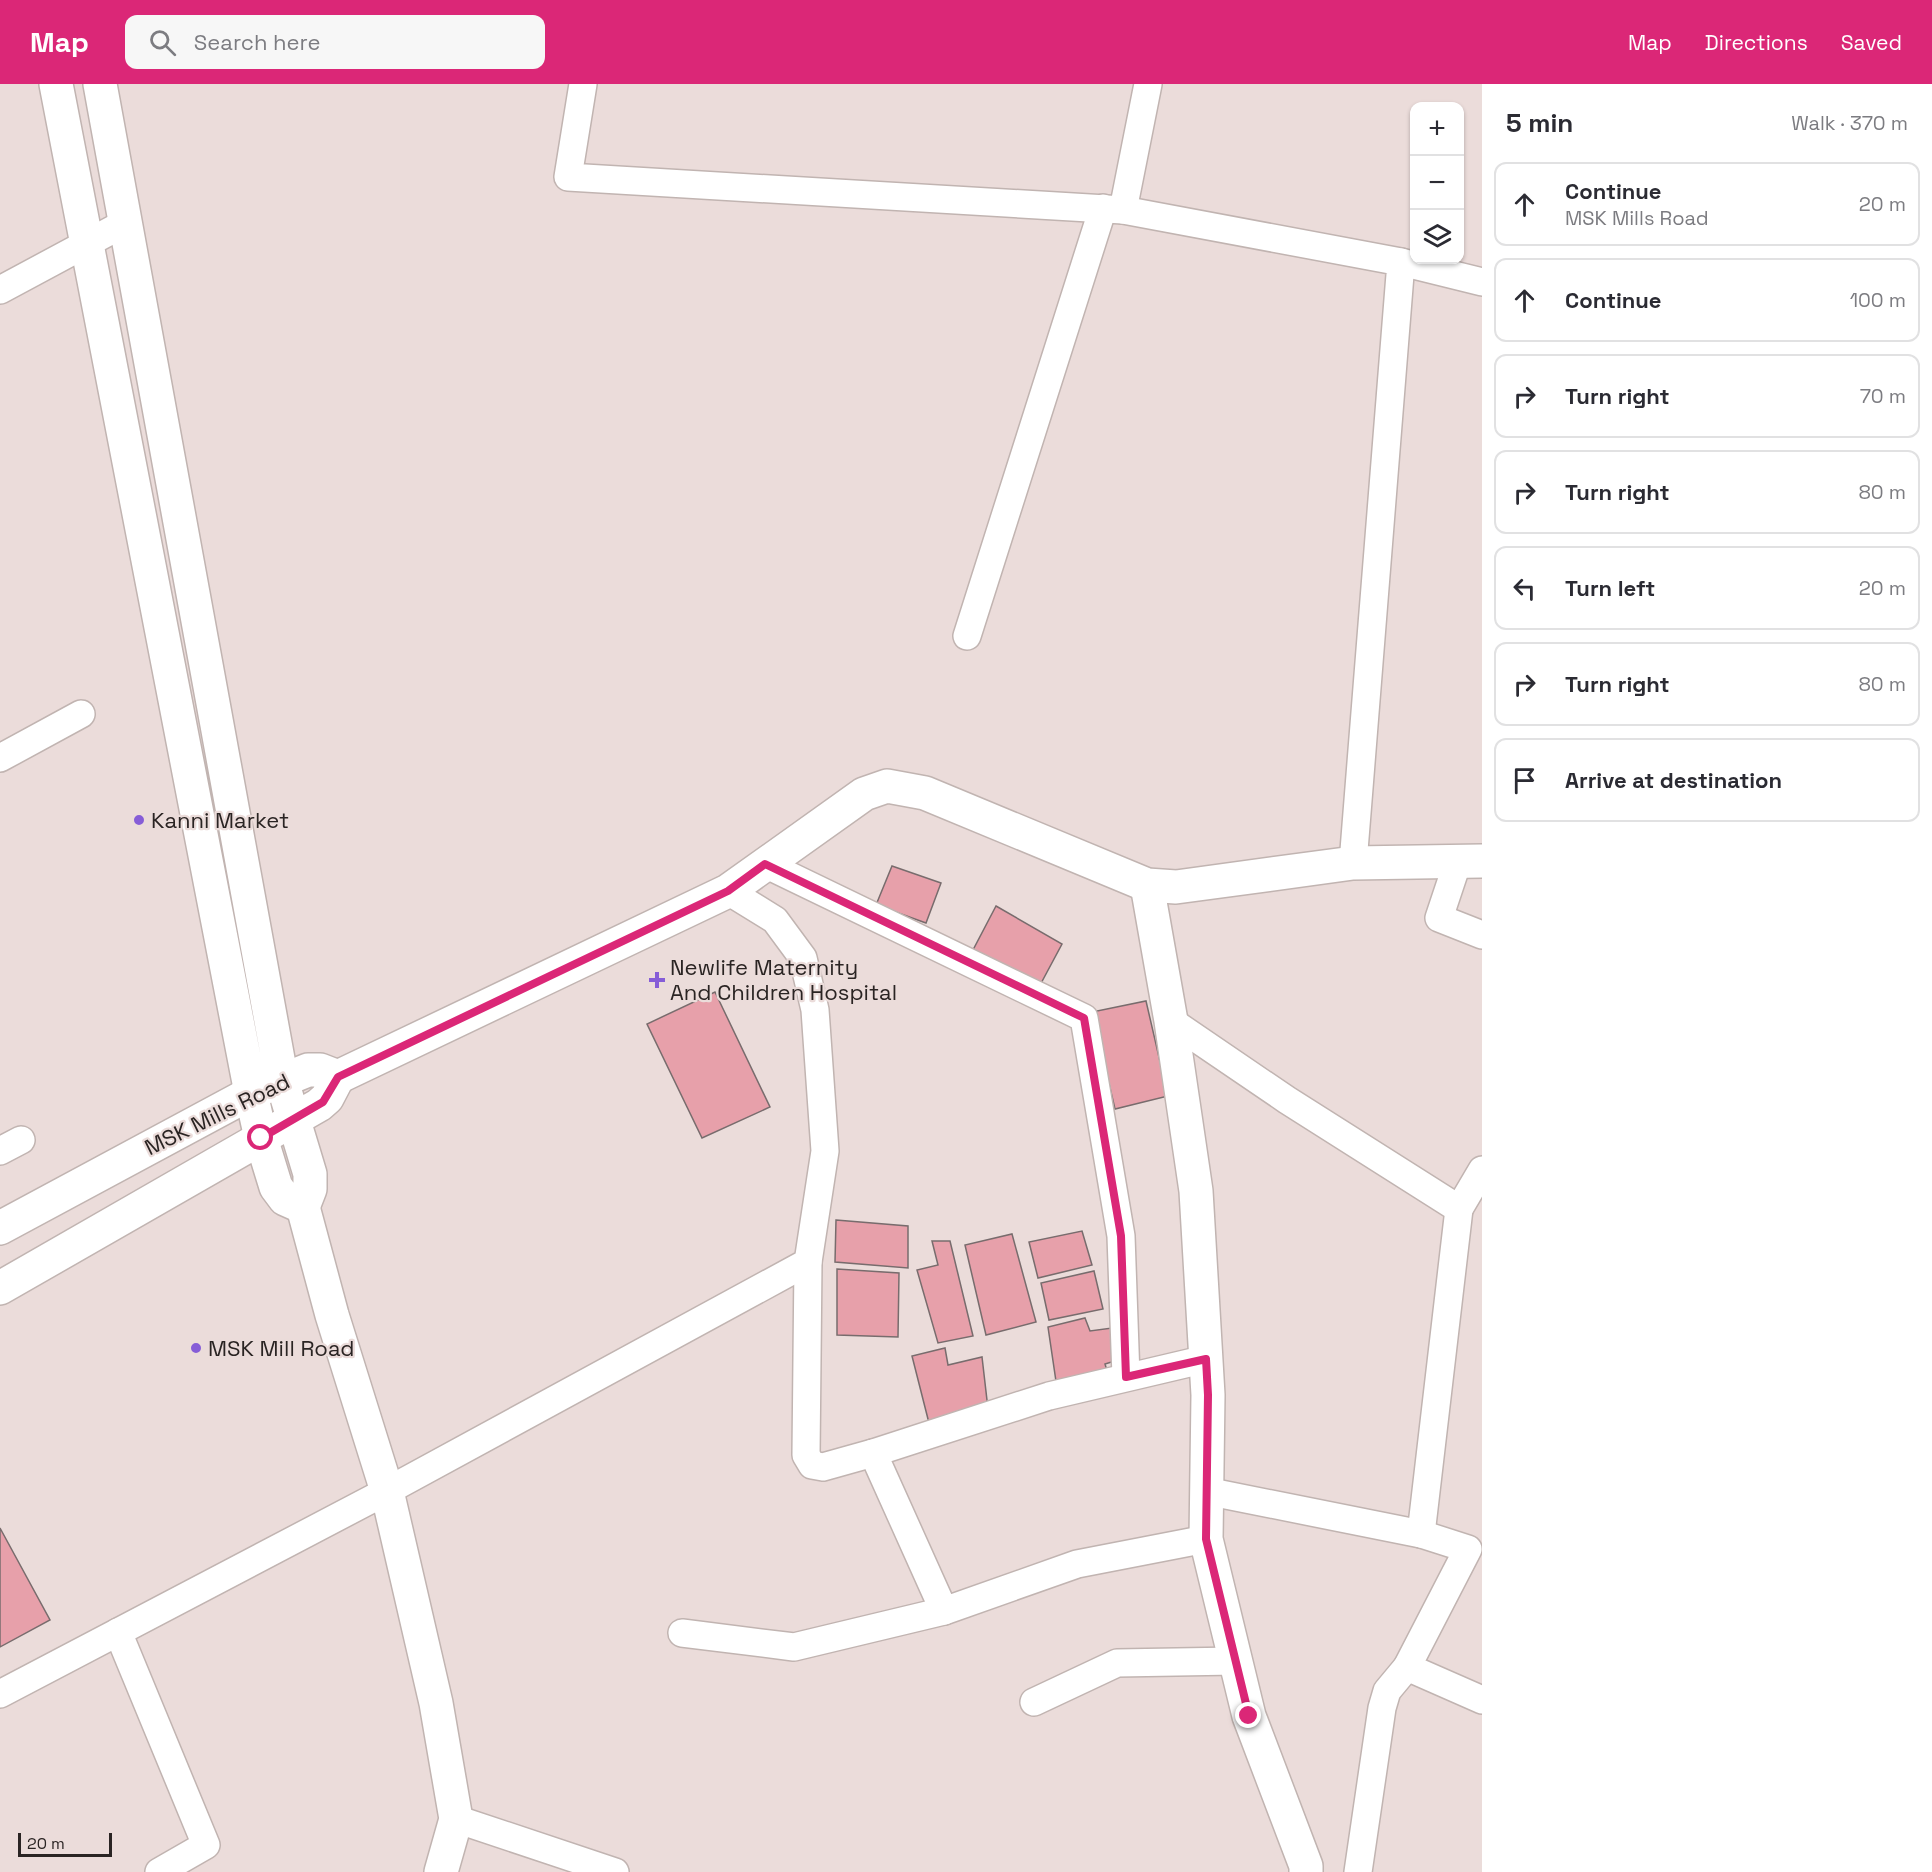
<!DOCTYPE html>
<html lang="en">
<head>
<meta charset="utf-8">
<style>
	body { margin:0; font-family:"Space Grotesk",sans-serif; background:#f7f7f7; color:#2b2b33 }
	.controls { position:absolute; right:18px; top:18px; display:grid; overflow:hidden; border-radius:12px; box-shadow:0 2px 4px #0004 }
	.controls button { width:54px; height:54px; display:grid; place-items:center; padding:0; border:0; border-bottom:2px solid #e1e1e2; background:#fff; color:#2b2b33; font:30px sans-serif }
	.scale { position:absolute; left:18px; bottom:15px; width:94px; box-sizing:border-box; padding-left:6px; border:3px solid #2a2423; border-top:0; font-size:16px; line-height:21px; white-space:nowrap; color:#2a2423; -webkit-text-stroke:4px #ebdcda; paint-order:stroke }
	.stop { position:absolute; width:18px; height:18px; margin:-14px; border:4px solid #db2777; border-radius:50%; background:#fff }
	.stop.end { background:#db2777; border-color:#fff; box-shadow:0 2px 6px #0008 }
	.list { margin:0; padding:0; list-style:none }
	h2 { display:flex; justify-content:space-between; align-items:center; height:78px; margin:0; padding:0 24px; font-size:26px }
	h2 small { font-size:20px; font-weight:400; color:#7c7c81 }
	.list li { display:grid; grid-template-columns:39px 1fr auto; gap:18px; align-items:center; box-sizing:border-box; height:84px; margin:0 12px 12px; padding:0 12px; border:2px solid #e1e1e2; border-radius:12px }
	.list b { display:block; font-size:22px; white-space:nowrap }
	.list p { margin:0; font-size:20px; white-space:nowrap; color:#7c7c81 }
	.list em { font-size:20px; font-style:normal; color:#7c7c81 }
	.icon { flex:none; width:33px; height:33px; fill:none; stroke:currentColor; stroke-width:2; stroke-linecap:round; stroke-linejoin:round }
	.map { position:relative; flex:none; width:1482px; height:1788px; overflow:hidden }
	header { display:flex; align-items:center; gap:36px; box-sizing:border-box; height:84px; padding:0 30px; background:#db2777; color:#fff }
	header strong { font-size:28px }
	nav { display:flex; gap:33px; margin-inline-start:auto; font-size:21px }
	.search { width:420px; height:54px; background:#f7f7f7; display:flex; align-items:center; gap:15px; box-sizing:border-box; padding:0 21px; border-radius:12px; color:#7c7c81; font-size:22px }
	main { display:flex }
	aside { flex:1; background:#fff }
	.map>svg:first-child { display:block }
</style>
</head>
<body>
<header>
<strong>Map</strong>
<div class="search"><svg class="icon" aria-label="search" viewBox="0 0 24 24"><circle cx="10" cy="10" r="6"/><path d="M15 15l6 6"/></svg>Search here</div>
<nav><a>Map</a><a>Directions</a><a>Saved</a></nav>
</header>
<main>
<div class="map">
<svg width="1482" height="1788" viewBox="0 0 1482 1788">
	<rect width="100%" height="100%" fill="#ebdcda"/>
	<g fill="#e7a0aa" stroke="#786c6d" stroke-width="1.5">
		<polygon points="892,782 941,799 926,839 876,821"/>
		<polygon points="996,822 1062,860 1039,903 973,866"/>
		<polygon points="715,908 770,1023 702,1054 647,940"/>
		<polygon points="1146,917 1168,1012 1115,1025 1092,928"/>
		<polygon points="836,1136 908,1142 908,1184 835,1178"/>
		<polygon points="1082,1147 1092,1181 1038,1194 1029,1158"/>
		<polygon points="1012,1150 1036,1238 986,1251 965,1161"/>
		<polygon points="932,1157 950,1157 973,1252 938,1259 917,1186 938,1181"/>
		<polygon points="837,1185 899,1189 898,1253 837,1251"/>
		<polygon points="1094,1187 1103,1225 1049,1236 1041,1199"/>
		<polygon points="1085,1234 1090,1247 1112,1244 1118,1276 1105,1280 1108,1290 1057,1304 1048,1243"/>
		<polygon points="945,1264 948,1281 982,1273 988,1325 929,1339 912,1272"/>
		<polygon points="0,1444 50,1536 0,1563"/>
	</g>
	<g fill="none" stroke-linecap="round" stroke-linejoin="round">
		<g stroke="#c1b4b1" stroke-width="30">
			<g id="street">
				<polyline points="583,0 568,93 1123,126 1401,178 1353,779"/>
				<polyline points="1123,126 1148,0"/>
				<polyline points="1401,178 1482,198"/>
				<polyline points="0,206 125,139"/>
				<polyline points="967,552 1103,124"/>
				<polyline points="0,674 81,630"/>
				<polyline points="1458,777 1439,834 1482,851"/>
				<polyline points="765,780 1084,934 1121,1152 1126,1293"/>
				<polyline points="1171,937 1287,1016 1459,1125 1421,1450 1206,1407"/>
				<polyline points="0,1067 21,1056"/>
				<polyline points="1459,1125 1482,1086"/>
				<polyline points="808,1178 806,1371 812,1381 823,1383 873,1369"/>
				<polyline points="1421,1450 1468,1465 1407,1583 1482,1616"/>
				<polyline points="1206,1455 1077,1480 944,1527 873,1369 1049,1312 1206,1275"/>
				<polyline points="118,1548 206,1761 159,1788"/>
				<polyline points="682,1549 794,1563 944,1527"/>
				<polyline points="0,1610 387,1407 808,1178 825,1067 815,926 803,874 775,836 728,807"/>
				<polyline points="1034,1618 1117,1579 1236,1577"/>
				<polyline points="456,1735 615,1788"/>
				<polyline points="1358,1788 1382,1624 1387,1607 1407,1583"/>
			</g>
		</g>
		<g stroke="#c1b4b1" stroke-width="36">
			<g id="secondary">
				<polyline points="1147,801 1171,937 1196,1107 1208,1311 1206,1455 1249,1632 1306,1782 1306,1788"/>
				<polyline points="338,993 728,807 864,710 887,702 925,709 1147,801 1176,803 1353,779 1482,777"/>
				<polyline points="303,1123 332,1231 387,1407 436,1619 456,1735 441,1788"/>
			</g>
		</g>
		<g stroke="#c1b4b1" stroke-width="36">
			<g id="primary">
				<polyline points="56,0 251,1009 261,1054 276,1103 285,1115 303,1123 310,1105 310,1090 282,997 100,0"/>
				<polyline points="0,1144 251,1009 308,986 320,986 338,993 327,1014 319,1021 0,1204"/>
			</g>
		</g>
		<use href="#street" stroke="#fff" stroke-width="27"/>
		<use href="#secondary" stroke="#fff" stroke-width="33"/>
		<use href="#primary" stroke="#fff" stroke-width="33"/>
	</g>
	<g fill="none" stroke-linecap="round" stroke-linejoin="round">
		<polyline stroke="#db2777" stroke-width="8" points="261,1054 323,1018 338,993 728,807 765,780 1084,934 1121,1152 1126,1293 1206,1275 1208,1311 1206,1455 1249,1632"/>
	</g>
	<g fill="#865dd7" stroke="#ebdcda" stroke-width="2">
		<circle cx="139" cy="736" r="6"/>
		<path d="M654 887h6v6h6v6h-6v6h-6v-6h-6v-6h6z"/>
		<circle cx="196" cy="1264" r="6"/>
	</g>
	<g text-anchor="middle" stroke-width="4.5" stroke-linejoin="round" paint-order="stroke">
		<g font-size="22" fill="#2a2423" stroke="#ebdcda" text-anchor="start">
			<text x="151" y="744">Kanni Market</text>
			<text x="670" y="891">Newlife Maternity<tspan x="670" dy="25">And Children Hospital</tspan></text>
			<text x="208" y="1272">MSK Mill Road</text>
		</g>
		<g font-size="22" fill="#2a2423" stroke="#ebdcda">
			<text transform="translate(217 1030) rotate(-26)" y="8">MSK Mills Road</text>
		</g>
	</g>
</svg>
<div class="controls">
<button>+</button>
<button>−</button>
<button><svg class="icon" aria-label="layers" viewBox="0 0 24 24"><path d="M12 4l9 5-9 5-9-5zM3 14l9 5 9-5"/></svg></button>
</div>
<div class="scale">20 m</div>
<div class="stop" style="left:261px;top:1054px"></div>
<div class="stop end" style="left:1249px;top:1632px"></div>
</div>
<aside>
<h2>5 min<small>Walk · 370 m</small></h2>
<ul class="list">
<li><svg class="icon" aria-label="ahead" viewBox="0 0 24 24"><path d="M12 20V5M6 11l6-6 6 6"/></svg><div><b>Continue</b><p>MSK Mills Road</p></div><em>20 m</em></li>
<li><svg class="icon" aria-label="ahead" viewBox="0 0 24 24"><path d="M12 20V5M6 11l6-6 6 6"/></svg><div><b>Continue</b></div><em>100 m</em></li>
<li><svg class="icon" aria-label="right" viewBox="0 0 24 24"><path d="M7 20v-9h11M14 6l5 5-5 5"/></svg><div><b>Turn right</b></div><em>70 m</em></li>
<li><svg class="icon" aria-label="right" viewBox="0 0 24 24"><path d="M7 20v-9h11M14 6l5 5-5 5"/></svg><div><b>Turn right</b></div><em>80 m</em></li>
<li><svg class="icon" aria-label="left" viewBox="0 0 24 24"><path d="M17 20v-9H6M10 6l-5 5 5 5"/></svg><div><b>Turn left</b></div><em>20 m</em></li>
<li><svg class="icon" aria-label="right" viewBox="0 0 24 24"><path d="M7 20v-9h11M14 6l5 5-5 5"/></svg><div><b>Turn right</b></div><em>80 m</em></li>
<li><svg class="icon" aria-label="arrive" viewBox="0 0 24 24"><path d="M6 21V4h12l-3 4 3 4H6"/></svg><div><b>Arrive at destination</b></div></li>
</ul>
</aside>
</main>
</body>
</html>
